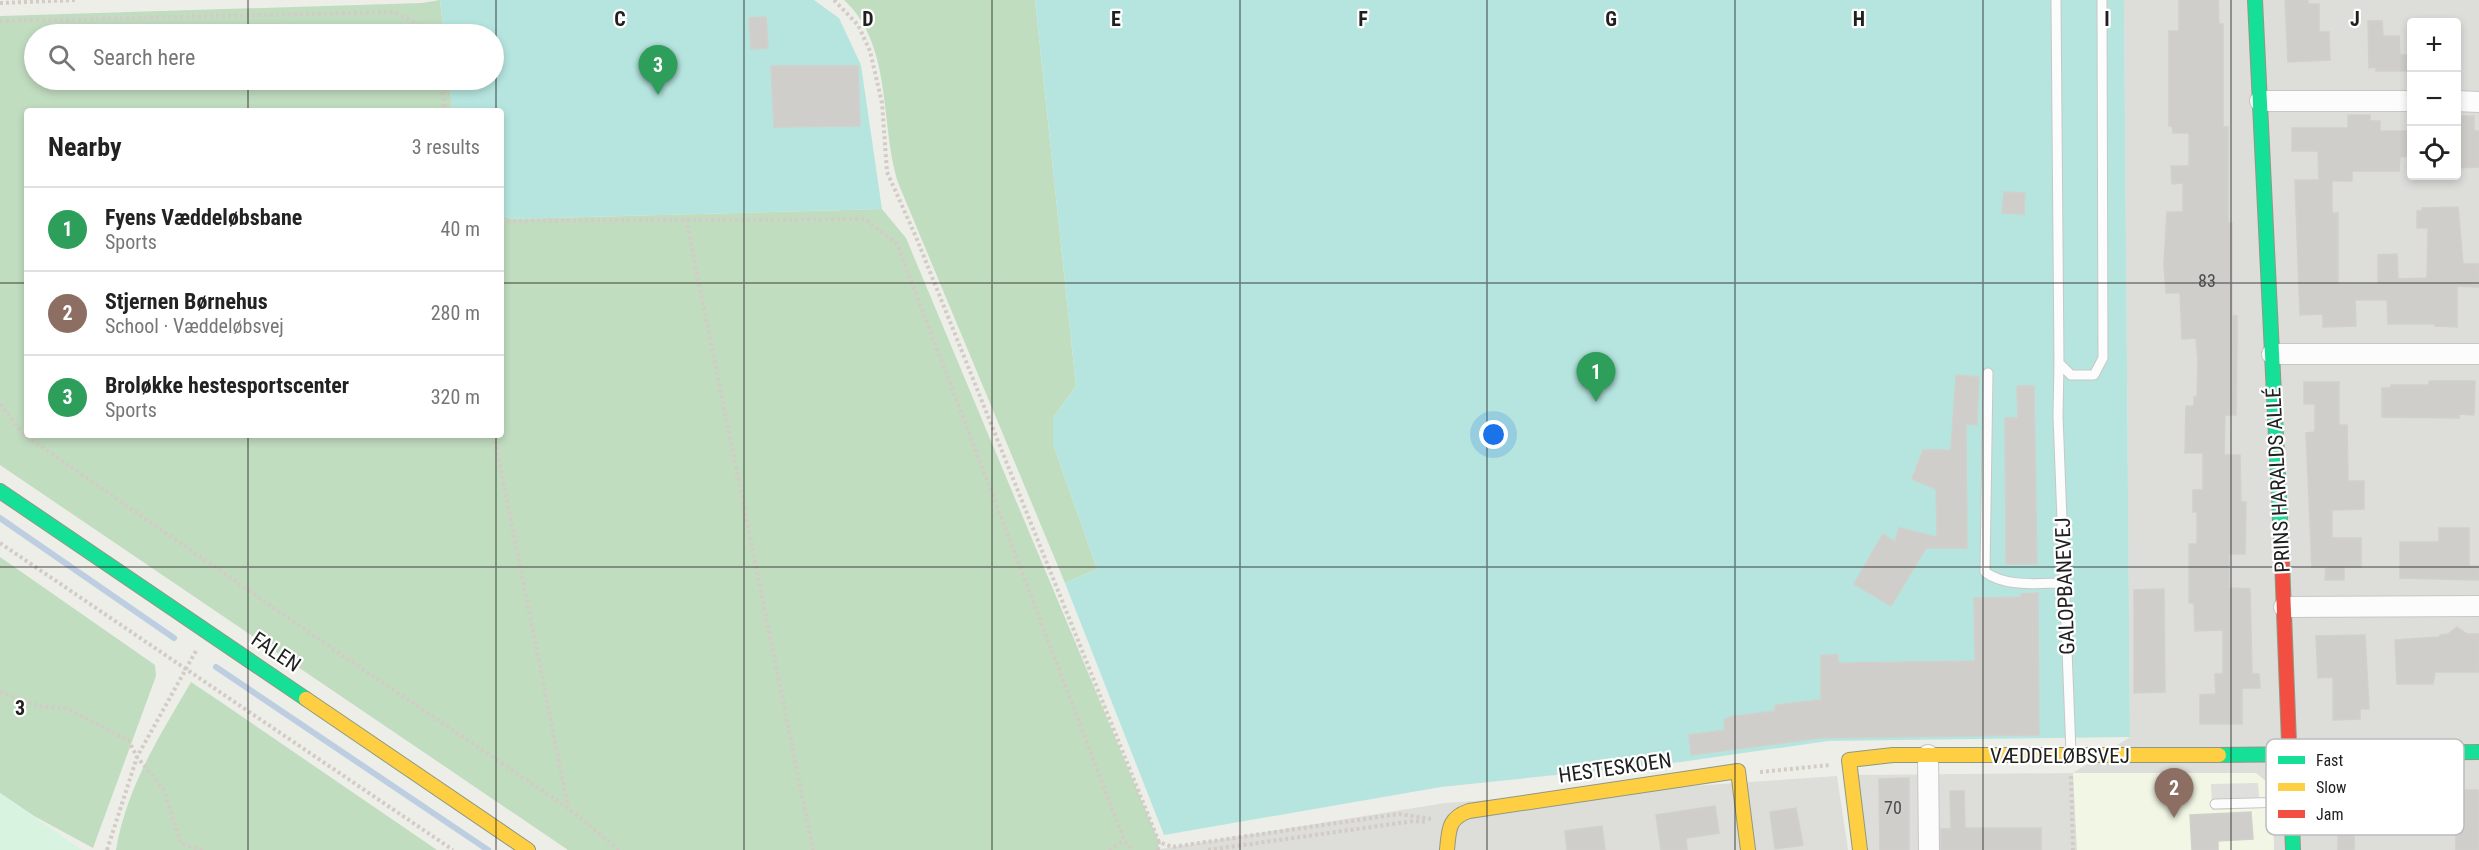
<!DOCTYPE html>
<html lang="en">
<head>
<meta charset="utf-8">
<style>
	body { margin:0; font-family:"Roboto Condensed",sans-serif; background:#f2f2f2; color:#222 }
	.controls { position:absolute; right:18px; top:18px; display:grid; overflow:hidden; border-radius:6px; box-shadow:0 3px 9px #0003 }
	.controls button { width:54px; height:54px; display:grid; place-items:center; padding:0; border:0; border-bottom:2px solid #e0e0e0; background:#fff; color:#222; font:30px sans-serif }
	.you { position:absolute; left:1494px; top:435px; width:21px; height:21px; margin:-15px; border:4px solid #fff; border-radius:50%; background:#1a73e8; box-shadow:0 0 0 9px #1a73e833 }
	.badge { display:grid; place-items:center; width:39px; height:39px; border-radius:50%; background:#686866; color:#fff; font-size:20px; font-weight:700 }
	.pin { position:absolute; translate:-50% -50px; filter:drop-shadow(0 2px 3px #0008) }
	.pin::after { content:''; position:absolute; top:32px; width:21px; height:18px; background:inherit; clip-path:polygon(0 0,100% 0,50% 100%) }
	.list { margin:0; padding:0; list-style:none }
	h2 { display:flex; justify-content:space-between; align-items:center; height:78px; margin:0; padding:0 24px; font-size:26px }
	h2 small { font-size:20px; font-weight:400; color:#767676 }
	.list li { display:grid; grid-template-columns:39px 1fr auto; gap:18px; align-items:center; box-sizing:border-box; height:84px; padding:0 24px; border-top:2px solid #e0e0e0 }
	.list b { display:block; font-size:22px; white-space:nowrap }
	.list p { margin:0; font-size:20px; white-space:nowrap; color:#767676 }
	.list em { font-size:20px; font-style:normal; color:#767676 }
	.icon { flex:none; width:33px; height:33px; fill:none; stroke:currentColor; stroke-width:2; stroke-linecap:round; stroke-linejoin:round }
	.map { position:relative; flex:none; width:2479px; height:850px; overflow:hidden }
	.search { position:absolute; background:#fff; box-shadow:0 3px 9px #0003; left:24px; top:24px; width:480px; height:66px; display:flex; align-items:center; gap:15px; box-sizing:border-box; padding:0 21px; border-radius:33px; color:#767676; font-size:22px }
	.panel { position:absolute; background:#fff; box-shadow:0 3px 9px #0003; left:24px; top:108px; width:480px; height:330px; border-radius:6px }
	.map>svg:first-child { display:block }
</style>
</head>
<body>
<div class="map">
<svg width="2479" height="850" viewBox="0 0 2479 850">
	<rect width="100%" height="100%" fill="#eeeee9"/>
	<g fill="#ddddda" fill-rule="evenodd">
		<path d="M2124 0H2479V850H1868L1858 775 2073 773 2130 737ZM2412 22H2456V176H2412Z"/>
		<polygon points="1837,776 1848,850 1154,850 1445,803"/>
	</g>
	<polygon fill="#f2f7e5" points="2073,773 2256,773 2272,786 2274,850 2077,850"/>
	<g fill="#c1ddc0">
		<polygon points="440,0 444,34 34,34 34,80 449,80 452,111 27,111 27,435 501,435 501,215 511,219 882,209 906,238 1159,842 1158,850 568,850 0,465 0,16 422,3"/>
		<path d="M844 0H1035L1076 386 1053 418V444L1097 569 1065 583 899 185C879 126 894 46 844 0Z"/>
		<polygon points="0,557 155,665 156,676 93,848 34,816 0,793"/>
		<path d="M191 682 212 696 437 850H116C127 786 159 737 191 682Z"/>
	</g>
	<polygon fill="#d8f4e1" points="0,793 82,850 0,850"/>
	<g fill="#b6e5df">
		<polygon points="440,0 814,0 839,18 861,65 882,209 511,219 501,215 501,111 452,111 449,80 494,80 494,34 444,34"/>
		<polygon points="1035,0 2124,0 2130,737 1828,741 1681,762 1441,787 1164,835 1065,583 1097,569 1053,444 1053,418 1076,386"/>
	</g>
	<polygon fill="#dfdfdc" points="2258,783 2260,808 2212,810 2211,784"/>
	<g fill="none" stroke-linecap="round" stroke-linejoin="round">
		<g stroke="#becee1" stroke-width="6">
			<polyline points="0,518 174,638"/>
			<polyline points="216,667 488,850"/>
		</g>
	</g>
	<g fill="#cfceca" stroke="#d1d0cb" stroke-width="1.5">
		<polygon points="2179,0 2218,0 2219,24 2223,24 2223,127 2228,127 2228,223 2232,223 2232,316 2237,316 2237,338 2236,415 2225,415 2224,455 2240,455 2241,502 2246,502 2245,554 2229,554 2229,588 2250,589 2252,674 2259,674 2260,688 2242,688 2242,724 2200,724 2200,695 2216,694 2215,674 2223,674 2223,630 2195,631 2194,603 2189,603 2189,544 2197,544 2197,512 2193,512 2193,490 2203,490 2203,453 2185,453 2186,406 2194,406 2194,397 2197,397 2198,360 2196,338 2182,339 2180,293 2166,293 2164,264 2167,212 2183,212 2183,183 2172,184 2171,166 2189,166 2189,133 2173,133 2172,126 2169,126 2169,31 2179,31"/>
		<polygon points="2285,0 2308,0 2308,4 2319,4 2319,32 2329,32 2330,60 2288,62"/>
		<polygon points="766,17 768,48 751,49 749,18"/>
		<polygon points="2368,21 2382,21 2383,36 2399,36 2400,55 2409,55 2409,71 2376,71 2376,67 2369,68"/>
		<polygon points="771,66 858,66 860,126 774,127"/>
		<polygon points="2348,115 2370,115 2370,121 2380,121 2380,131 2412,131 2412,156 2400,157 2399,171 2352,171 2352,181 2332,181 2332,213 2338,213 2338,284 2378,284 2378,255 2397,254 2398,279 2427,278 2428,228 2417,228 2417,211 2422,211 2422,208 2458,207 2463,264 2479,264 2479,287 2457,286 2457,327 2435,326 2435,324 2388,324 2387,300 2355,300 2356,326 2323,327 2323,314 2300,315 2295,180 2319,180 2318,151 2292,151 2292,128 2348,128"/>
		<polygon points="2457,116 2474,116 2474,131 2479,131 2479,167 2457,168"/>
		<polygon points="2004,192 2025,193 2024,214 2002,213"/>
		<polygon points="1956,375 1979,377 1977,425 1966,424 1967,548 1926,548 1891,606 1854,584 1883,534 1895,542 1899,528 1937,537 1936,489 1912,479 1923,450 1951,450"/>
		<polygon points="2429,381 2475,381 2474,415 2459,414 2459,418 2382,417 2382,388 2391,388 2391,385 2429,385"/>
		<polygon points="2304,382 2339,382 2339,425 2347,425 2348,481 2364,481 2364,509 2332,510 2332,538 2361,538 2361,567 2344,567 2344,580 2325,580 2326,567 2312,567 2306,433 2315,432 2315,404 2304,404"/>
		<polygon points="2017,386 2034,386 2037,564 2006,564 2005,418 2018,418"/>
		<polygon points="2439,528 2469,528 2469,566 2479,566 2479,580 2400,578 2400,542 2439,542"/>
		<polygon points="2164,589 2165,692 2134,693 2134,590"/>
		<polygon points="2038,593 2039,735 1820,738 1691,755 1689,735 1725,730 1724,720 1729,717 1775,711 1775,705 1821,700 1821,655 1838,655 1838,663 1975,661 1974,598 2021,597 2021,594"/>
		<polygon points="2457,627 2467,634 2479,634 2479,672 2435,672 2433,684 2397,684 2395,640 2440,637 2440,635 2448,634"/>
		<polygon points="2365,635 2369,709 2360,709 2360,719 2333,720 2333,677 2318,678 2316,636"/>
		<polygon points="1909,778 1909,850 1880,850 1879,779"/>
		<polygon points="2352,783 2373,783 2373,809 2355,809 2354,850 2338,850 2338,824 2329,824 2330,789 2352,789"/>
		<polygon points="2455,790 2478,790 2479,850 2456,850"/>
		<polygon points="1950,791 1964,791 1965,828 2041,828 2041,850 1941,850 1941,829 1951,829"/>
		<polygon points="1715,806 1719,833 1686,838 1687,850 1661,850 1656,815"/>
		<polygon points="1796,808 1803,845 1775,849 1770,812"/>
		<polygon points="2251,812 2253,839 2218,841 2218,850 2192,850 2190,815"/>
		<polygon points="1602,826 1605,850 1567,850 1565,831"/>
	</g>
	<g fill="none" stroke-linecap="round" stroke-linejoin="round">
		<g stroke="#c7c7c5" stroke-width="11">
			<g id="lane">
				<polyline points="2056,0 2059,363 2071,375 2094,375 2103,358 2102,0"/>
				<polyline points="2059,363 2058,416 2071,753"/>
				<path d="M1988 373 1985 572C2007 588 2039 583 2065 583"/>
				<polyline points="2215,804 2288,802"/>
			</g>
		</g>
		<g stroke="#c7c7c5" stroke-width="22">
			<g id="street">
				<polyline points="2260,101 2412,101"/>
				<polyline points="2456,101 2479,102"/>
				<polyline points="2272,354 2479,354"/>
				<polyline points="2284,607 2479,606"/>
				<polyline points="1928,755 1929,850"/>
			</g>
		</g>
		<g stroke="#8f9981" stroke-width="16">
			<g id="fast">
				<polyline points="2255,0 2282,561"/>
				<polyline points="0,491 306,699"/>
				<polyline points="2289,743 2293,850"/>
				<polyline points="2219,755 2479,752"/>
			</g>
		</g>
		<g stroke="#8f9981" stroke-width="16">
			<g id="slow">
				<polyline points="306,699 528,850"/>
				<path d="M1447 850C1449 830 1448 818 1469 811L1738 771 1748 850"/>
				<polyline points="1860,850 1849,760 1893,755 2219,755"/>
			</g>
		</g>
		<g stroke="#8f9981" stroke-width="16">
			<polyline id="jam" points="2282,561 2289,743"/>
		</g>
		<g stroke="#d3cbc6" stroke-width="4" stroke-dasharray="3 3" stroke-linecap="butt">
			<polyline points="834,0 858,25 870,51 882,103 887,172 916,237 1159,842 1172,847 1399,814 1431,819"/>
			<polyline points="0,3 76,0"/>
			<polyline points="0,21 394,12 418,24 425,34"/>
			<polyline points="441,80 445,111"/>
			<polyline points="686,219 813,850"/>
			<polyline points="501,221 865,219 897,244 1124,840 1132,850"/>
			<polyline points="0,404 22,433 333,649 568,808 619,850"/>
			<polyline points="494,435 568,807"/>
			<polyline points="0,543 453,850"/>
			<polyline points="0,692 39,706 68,709 129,741 137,757 164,790 181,844 204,850"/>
			<polyline points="1760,772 1830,765"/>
			<polyline points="2071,776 2073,850"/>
			<polyline points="107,850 137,757 197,649"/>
			<polyline points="1109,850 1124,840"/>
			<polyline points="1158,850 1159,842"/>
			<polyline points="1208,850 1414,821 1428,822"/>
		</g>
		<use href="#lane" stroke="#fcfcfc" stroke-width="9"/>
		<use href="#street" stroke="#fcfcfc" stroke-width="20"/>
		<use href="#fast" stroke="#16e098" stroke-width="14"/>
		<use href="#slow" stroke="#ffcf43" stroke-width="14"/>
		<use href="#jam" stroke="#f24e42" stroke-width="14"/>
	</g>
	<path fill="none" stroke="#202020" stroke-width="1.5" stroke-opacity="0.55" d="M248 0V34M496 0V111M744 0V850M992 0V850M1240 0V850M1487 0V850M1735 0V850M1983 0V850M2231 0V850M248 80V111M0 283H27M501 283H2479M248 435V850M496 435V850M0 567H2479"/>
	<g text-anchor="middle" stroke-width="4.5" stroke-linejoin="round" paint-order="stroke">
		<g font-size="18" fill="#4c4c4a">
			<text x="2207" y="287">83</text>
			<text x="1893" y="814">70</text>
		</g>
		<g font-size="21" fill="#202020" stroke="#fff">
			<text transform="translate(2278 480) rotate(-93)" y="7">PRINS HARALDS ALLÉ</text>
			<text transform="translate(2065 586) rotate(-92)" y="7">GALOPBANEVEJ</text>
			<text transform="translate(276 652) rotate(34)" y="7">FALEN</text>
			<text x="2060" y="763">VÆDDELØBSVEJ</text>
			<text transform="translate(1615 768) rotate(-8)" y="7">HESTESKOEN</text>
		</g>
	</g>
	<rect x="2266" y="739" width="198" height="96" rx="9" fill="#fff" stroke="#bcbcbc" stroke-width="1.5"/>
	<rect x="2278" y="756" width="27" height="8" fill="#16e098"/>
	<rect x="2278" y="783" width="27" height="8" fill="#ffcf43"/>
	<rect x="2278" y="810" width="27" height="8" fill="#f24e42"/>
	<g font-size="16" fill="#202020">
		<text x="2316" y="766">Fast</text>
		<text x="2316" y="793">Slow</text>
		<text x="2316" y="820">Jam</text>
	</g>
	<g font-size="20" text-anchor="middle" font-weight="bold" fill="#202020" stroke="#fff" stroke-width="4.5" stroke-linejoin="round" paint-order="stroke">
		<text x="620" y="26">C</text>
		<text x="868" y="26">D</text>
		<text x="1116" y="26">E</text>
		<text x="1363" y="26">F</text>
		<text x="1611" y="26">G</text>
		<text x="1859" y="26">H</text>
		<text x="2107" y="26">I</text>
		<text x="2355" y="26">J</text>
		<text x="20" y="715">3</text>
	</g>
</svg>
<div class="controls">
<button>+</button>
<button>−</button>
<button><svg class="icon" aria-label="locate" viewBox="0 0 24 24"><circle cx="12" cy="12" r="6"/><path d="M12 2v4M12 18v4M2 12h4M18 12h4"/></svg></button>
</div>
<div class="you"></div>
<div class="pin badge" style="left:1596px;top:402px;background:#2e9e5b">1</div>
<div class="pin badge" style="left:2174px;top:818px;background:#8d6e63">2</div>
<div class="pin badge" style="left:658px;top:95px;background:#2e9e5b">3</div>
<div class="search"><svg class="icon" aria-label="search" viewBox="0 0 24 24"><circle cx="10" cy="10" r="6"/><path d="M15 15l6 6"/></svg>Search here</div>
<section class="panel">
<h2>Nearby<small>3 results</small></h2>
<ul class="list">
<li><span class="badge" style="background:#2e9e5b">1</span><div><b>Fyens Væddeløbsbane</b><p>Sports</p></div><em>40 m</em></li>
<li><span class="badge" style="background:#8d6e63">2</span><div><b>Stjernen Børnehus</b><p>School · Væddeløbsvej</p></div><em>280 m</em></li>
<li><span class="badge" style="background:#2e9e5b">3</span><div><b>Broløkke hestesportscenter</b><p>Sports</p></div><em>320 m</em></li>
</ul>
</section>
</div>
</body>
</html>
